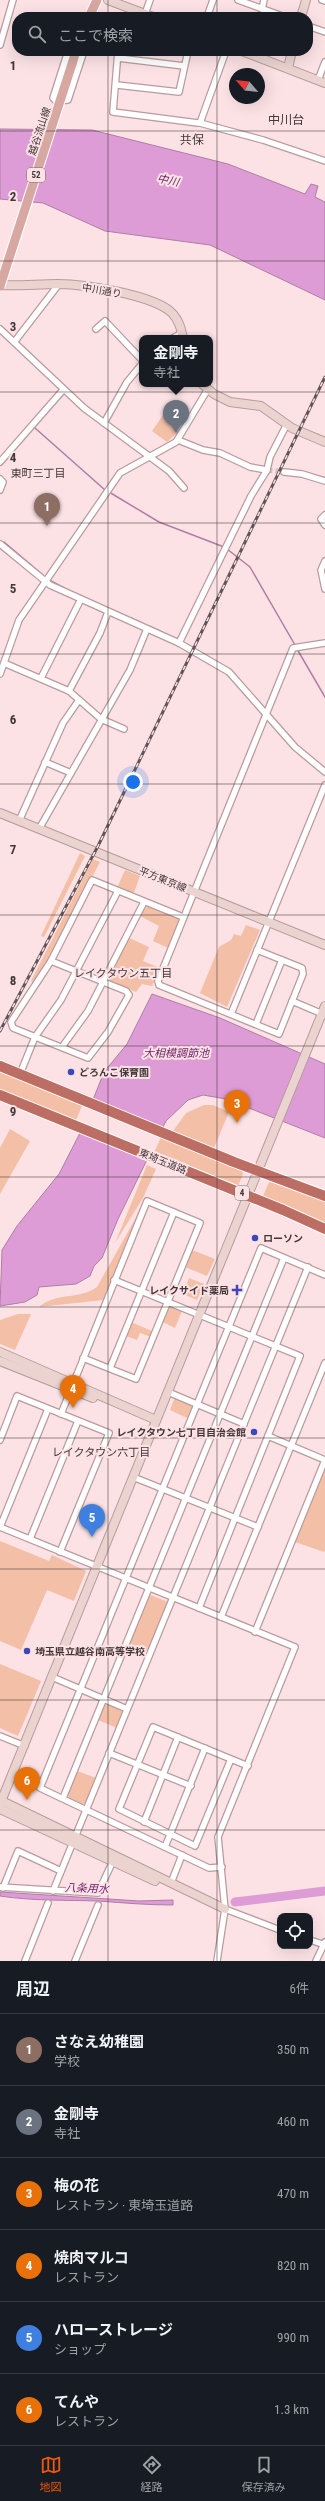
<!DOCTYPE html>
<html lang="ja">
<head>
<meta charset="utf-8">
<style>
	body { margin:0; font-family:"Roboto Condensed","Noto Sans JP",sans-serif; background:#242831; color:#f1f3f6 }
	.controls { position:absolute; right:12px; bottom:12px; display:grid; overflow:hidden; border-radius:8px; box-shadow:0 4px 16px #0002 }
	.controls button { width:36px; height:36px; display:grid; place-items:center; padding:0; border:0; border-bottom:1px solid #363941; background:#171b24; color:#f1f3f6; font:20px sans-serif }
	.compass { position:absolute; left:229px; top:68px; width:36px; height:36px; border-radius:50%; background:#171b24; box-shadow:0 4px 16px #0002; rotate:298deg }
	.you { position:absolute; left:133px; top:782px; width:14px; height:14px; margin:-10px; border:3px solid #fff; border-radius:50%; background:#1a73e8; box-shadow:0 0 0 6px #1a73e833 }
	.badge { display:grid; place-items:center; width:26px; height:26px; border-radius:50%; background:#ea580c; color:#fff; font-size:13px; font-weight:700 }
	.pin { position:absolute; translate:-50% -33px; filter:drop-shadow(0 1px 2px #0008) }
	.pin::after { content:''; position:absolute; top:21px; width:14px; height:12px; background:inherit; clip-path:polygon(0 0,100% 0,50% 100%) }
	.popup { position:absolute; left:139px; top:335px; width:74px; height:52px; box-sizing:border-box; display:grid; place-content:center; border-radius:8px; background:#171b24; filter:drop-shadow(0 1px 3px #0005); font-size:13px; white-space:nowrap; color:#9ea1a6 }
	.popup b { font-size:15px; color:#f1f3f6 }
	.popup::after { content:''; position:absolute; left:50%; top:100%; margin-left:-8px; border:8px solid transparent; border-top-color:#171b24 }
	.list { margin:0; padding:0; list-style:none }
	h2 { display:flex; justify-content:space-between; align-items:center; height:52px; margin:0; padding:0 16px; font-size:17px }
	h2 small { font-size:13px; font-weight:400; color:#9ea1a6 }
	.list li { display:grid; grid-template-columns:26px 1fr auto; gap:12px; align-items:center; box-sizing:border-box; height:72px; padding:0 16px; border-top:1px solid #363941 }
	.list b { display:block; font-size:15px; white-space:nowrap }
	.list p { margin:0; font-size:13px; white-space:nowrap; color:#9ea1a6 }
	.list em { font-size:13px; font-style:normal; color:#9ea1a6 }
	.icon { flex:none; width:22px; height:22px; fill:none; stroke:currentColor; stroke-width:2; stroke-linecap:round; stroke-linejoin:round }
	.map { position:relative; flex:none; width:325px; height:1961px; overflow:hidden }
	.search { position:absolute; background:#171b24; box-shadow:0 4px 16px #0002; left:12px; right:12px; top:12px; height:44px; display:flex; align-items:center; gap:10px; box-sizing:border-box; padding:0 14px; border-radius:16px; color:#9ea1a6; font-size:15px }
	.sheet { height:484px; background:#171b24 }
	nav { display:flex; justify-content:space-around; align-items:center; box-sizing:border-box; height:56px; border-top:1px solid #363941; background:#171b24; font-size:11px; color:#9ea1a6 }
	nav a { display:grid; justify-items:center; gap:2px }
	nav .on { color:#ea580c }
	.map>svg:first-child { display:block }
</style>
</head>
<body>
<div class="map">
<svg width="325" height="1961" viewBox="0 0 325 1961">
	<rect width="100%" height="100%" fill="#fce2e5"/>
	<g fill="#f3bfa6">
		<polygon points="163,415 178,432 167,442 152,431"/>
		<polygon points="80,853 85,856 44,937 41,936"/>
		<polygon points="93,859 100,862 40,976 33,982 31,981"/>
		<polygon points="125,870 140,876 133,895 117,888"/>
		<polygon points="148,905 178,918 179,921 168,948 153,941 159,926 140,916"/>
		<polygon points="246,925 260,930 227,1007 200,993 219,947 231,940 234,934 241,936"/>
		<polygon points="129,938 149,947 143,961 160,968 152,986 142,984 136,992 109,981 108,979"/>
		<polygon points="0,1069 83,1103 75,1123 0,1091"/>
		<polygon points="204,1105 213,1105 229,1112 214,1148 173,1131 186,1113"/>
		<polygon points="10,1129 30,1141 0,1194 0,1148"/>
		<polygon points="160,1135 242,1171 243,1174 238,1186 233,1186 153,1154"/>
		<polygon points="147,1165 156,1169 143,1198 115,1243"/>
		<polygon points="270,1180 325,1200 325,1225 263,1196"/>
		<path d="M143 1205 103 1300 39 1307C56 1292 79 1300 97 1287Z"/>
		<polygon points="192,1250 215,1259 207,1276 185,1267"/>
		<polygon points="189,1278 204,1284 197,1300 183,1294"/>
		<polygon points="172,1307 182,1311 175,1328 163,1322 169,1308"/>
		<polygon points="18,1314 31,1314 15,1350 0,1344 0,1320"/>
		<polygon points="131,1322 154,1332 151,1337 140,1333 137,1340 126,1336"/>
		<polygon points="175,1397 193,1405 187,1418 170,1410"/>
		<polygon points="325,1469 325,1550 324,1552 295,1542"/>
		<polygon points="0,1541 49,1561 52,1555 86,1571 74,1601 47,1590 21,1650 0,1641"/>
		<polygon points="148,1594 168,1602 148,1651 129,1643"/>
		<polygon points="0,1664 41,1681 18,1736 0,1728"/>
		<polygon points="108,1704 121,1709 123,1712 117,1728 98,1720 104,1705"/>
		<polygon points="77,1771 96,1778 86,1803 82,1804 69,1798 68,1794"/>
	</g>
	<g fill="#de9cd6" stroke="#af7da6">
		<polygon points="0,129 92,130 228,164 305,194 311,184 318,186 315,197 325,202 325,300 210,245 105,231 43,203 0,199"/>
		<polygon points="152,994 220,1018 325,1064 325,1138 226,1099 203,1095 188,1100 166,1121 118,1219 102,1258 94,1266 90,1276 76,1284 39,1287 37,1295 25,1302 0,1306 2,1250 17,1226 59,1174 79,1135 104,1072 127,1044"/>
		<path d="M0 1892 139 1901 173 1900V1905C148 1905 124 1903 99 1901 66 1900 33 1901 0 1896Z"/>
	</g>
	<polygon fill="#fce2e5" points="92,1098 165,1128 150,1162 78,1132"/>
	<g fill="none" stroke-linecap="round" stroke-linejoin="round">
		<g stroke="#af7da6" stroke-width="1.5">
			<polyline points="35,428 105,490"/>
			<polyline points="109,492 159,522 224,547"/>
			<polyline points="4,542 43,575"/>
			<polyline points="227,549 250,567 295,645"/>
			<polyline points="51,581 70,591"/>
			<polyline points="110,609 121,614"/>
			<polyline points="131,618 142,623"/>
			<polyline points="149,626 162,632"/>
			<polyline points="297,649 325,697"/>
		</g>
		<polyline stroke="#de9cd6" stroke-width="9" points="235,1902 325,1891"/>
		<polyline stroke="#d7c0c2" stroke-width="5.5" stroke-dasharray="5.5 3" stroke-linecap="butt" points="267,470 284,472"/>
		<g stroke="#b99b9f" stroke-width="8">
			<g id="street">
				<polyline points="238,0 285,17"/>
				<polyline points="322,0 325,1"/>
				<polyline points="262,9 264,0"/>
				<polyline points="145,14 150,0"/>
				<polyline points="136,17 138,11"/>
				<polyline points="207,17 213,0"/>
				<polyline points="308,26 325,32"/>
				<polyline points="0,45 13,0"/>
				<polyline points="68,51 53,98 56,101 68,100 84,51"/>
				<polyline points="118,51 113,112 198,123 200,123 226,51"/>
				<polyline points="118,58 184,66"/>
				<polyline points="318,80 325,62"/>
				<polyline points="117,85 179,92 188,51"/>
				<polyline points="200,123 263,140 325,161"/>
				<polyline points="0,329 84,408 169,471 184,488"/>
				<polyline points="96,329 105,321 142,360"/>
				<polyline points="173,338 182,333"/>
				<polyline points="15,341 59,284"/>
				<polyline points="104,423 127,382 142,364"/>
				<polyline points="178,440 203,450 220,453 250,467 267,470"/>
				<polyline points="0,462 63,390"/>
				<polyline points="284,472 302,474 325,481"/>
				<polyline points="0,479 3,482 0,490"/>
				<polyline points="325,515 321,519 325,525"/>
				<polyline points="0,544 50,585 179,643 229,672 295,747 325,772"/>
				<polyline points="325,561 321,570 325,589"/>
				<polyline points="179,643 251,496 267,470 270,457 287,424"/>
				<polyline points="4,663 69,691 101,719 124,729"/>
				<polyline points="0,674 19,620 120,473 176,442 208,389"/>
				<polyline points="41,678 81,599"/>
				<polyline points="69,691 100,633 108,612"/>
				<polyline points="45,762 71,773"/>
				<polyline points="19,821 63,723 79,700"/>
				<polyline points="39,829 130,670 147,629"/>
				<polyline points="257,950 302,968 303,974 279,1034 159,985 158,981 293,648 325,643"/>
				<polygon points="51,961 126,991 129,995 108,1032 88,1058 13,1028 11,1022"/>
				<polyline points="51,961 92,880 183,917"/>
				<polyline points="292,1001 325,1015"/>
				<polyline points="231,1014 325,785"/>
				<polyline points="256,1024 282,960"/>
				<polyline points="62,1047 88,1011 144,902"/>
				<polyline points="20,1074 35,1037 61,1000 118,891"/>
				<polyline points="114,1280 300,1356 199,1608"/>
				<polyline points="110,1368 174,1212"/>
				<polyline points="168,1392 244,1424"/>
				<polyline points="61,1414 147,1201 200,1223 136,1379 83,1358"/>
				<polyline points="268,1436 325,1460"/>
				<polyline points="0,1440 17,1396 109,1433 60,1552"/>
				<polyline points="133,1477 258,1527"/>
				<polyline points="0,1527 295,1647 218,1837 225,1909 217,1961"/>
				<polyline points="0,1527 48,1409"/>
				<polyline points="30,1539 78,1421"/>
				<polyline points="221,1617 325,1363"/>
				<polyline points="255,1632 325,1460"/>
				<polyline points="52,1677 127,1709"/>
				<polyline points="0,1736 25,1746"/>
				<polyline points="109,1753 191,1786"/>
				<polyline points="231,1759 195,1846 119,1809 153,1727 248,1766"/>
				<polyline points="63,1798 284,1258"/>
				<polyline points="144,1822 178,1737"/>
				<polyline points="165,1847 205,1748"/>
				<polyline points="222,1867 209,1868 40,1788 261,1248 325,1275"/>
				<polyline points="171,1883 182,1855"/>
				<polyline points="0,1887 98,1893 112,1863"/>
				<polyline points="3,1888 18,1851 61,1871"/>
				<polyline points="53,1891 308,1267"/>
				<polyline points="225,1909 280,1930"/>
				<polyline points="310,1940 325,1945"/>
				<polyline points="25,1961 48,1903"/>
				<polyline points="75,1961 98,1905"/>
				<polyline points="316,1961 325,1942"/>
			</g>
		</g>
		<g stroke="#b99b9f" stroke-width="10">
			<g id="secondary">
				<polyline points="108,0 153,17"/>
				<polyline points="301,17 306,0"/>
				<polyline points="242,51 325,83"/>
				<polyline points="288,68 292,51"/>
				<path d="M0 285C19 286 39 284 58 284 84 284 154 295 172 313 179 320 181 329 183 338"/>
				<polyline points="202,384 214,394 230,402 261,406 292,428 325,442"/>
				<polyline points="0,813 325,945"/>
				<polyline points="0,1352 156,1420"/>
				<polyline points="0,1361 93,1398"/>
				<polyline points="0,1800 225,1909"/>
				<polyline points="0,1804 325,1006"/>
				<polyline points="0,1809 155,1881"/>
			</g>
		</g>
		<g stroke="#fff" stroke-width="11">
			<g id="primary">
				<polyline points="89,17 97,0"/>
				<polyline points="72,64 76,51"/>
			</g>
		</g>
		<g stroke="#fff" stroke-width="12">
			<g id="highway">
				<polyline points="0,1066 234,1162 325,1196"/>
				<polyline points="0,1095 283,1210 325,1229"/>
			</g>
		</g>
		<use href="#street" stroke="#fff" stroke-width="5.5"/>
		<use href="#secondary" stroke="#ebd4d0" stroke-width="8"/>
		<use href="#primary" stroke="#d7a8a2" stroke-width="9"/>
		<use href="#highway" stroke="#bd6e64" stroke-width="10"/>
		<g stroke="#635456" stroke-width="3">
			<polyline id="rail" points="0,1031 98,846 325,377"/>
		</g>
		<use href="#rail" stroke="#fce2e5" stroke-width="1.5" stroke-dasharray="4.5" stroke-linecap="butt"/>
		<g stroke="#fff" stroke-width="11" stroke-linecap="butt">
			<polyline id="primary-bridge" points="0,286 72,64"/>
		</g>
		<use href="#primary-bridge" stroke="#d7a8a2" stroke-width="9"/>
	</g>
	<path fill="none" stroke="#423637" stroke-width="1" stroke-opacity="0.55" d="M108 0V17M217 0V17M108 51V1961M217 51V1961M0 131H325M0 261H325M0 392H325M0 523H325M0 654H325M0 784H325M0 915H325M0 1046H325M0 1177H325M0 1307H325M0 1438H325M0 1569H325M0 1700H325M0 1830H325"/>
	<g fill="#3f46ba" stroke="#fce2e5" stroke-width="1.5">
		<circle cx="71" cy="1072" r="4"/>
		<circle cx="255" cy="1238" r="4"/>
		<path d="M235 1284h4v4h4v4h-4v4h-4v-4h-4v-4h4z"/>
		<circle cx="254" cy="1432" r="4"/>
		<circle cx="27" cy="1651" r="4"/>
	</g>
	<g text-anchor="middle" stroke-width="4" stroke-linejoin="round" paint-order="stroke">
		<g fill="#fce2e5" stroke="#7a6a6b" stroke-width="1">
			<rect x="27" y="168" width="18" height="14" rx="3"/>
			<rect x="235" y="1186" width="14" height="14" rx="3"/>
		</g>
		<g font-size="9" font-weight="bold" fill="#423637">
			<text x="36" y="178">52</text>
			<text x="242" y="1196">4</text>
		</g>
		<g font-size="10" fill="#423637" stroke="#fce2e5">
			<text transform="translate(39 131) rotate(-72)" y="4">越谷流山線</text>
			<text transform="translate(102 290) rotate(10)" y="4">中川通り</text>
			<text transform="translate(163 879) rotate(22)" y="4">平方東京線</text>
			<text transform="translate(163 1161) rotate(22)" y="4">東埼玉道路</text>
		</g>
		<g font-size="10" font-weight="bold" fill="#423637" stroke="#fce2e5" text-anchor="start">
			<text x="79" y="1076">どろんこ保育園</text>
			<text x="263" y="1242">ローソン</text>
			<text x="229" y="1294" text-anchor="end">レイクサイド薬局</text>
			<text x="246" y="1436" text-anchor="end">レイクタウン七丁目自治会館</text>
			<text x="35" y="1655">埼玉県立越谷南高等学校</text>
		</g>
		<g font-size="11" font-style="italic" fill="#72266c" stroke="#fce2e5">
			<text transform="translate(168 180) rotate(12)" y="4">中川</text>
			<text x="176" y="1057">大相模調節池</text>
			<text transform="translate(87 1888) rotate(2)" y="4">八条用水</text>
		</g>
		<g font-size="11" fill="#423637" stroke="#fce2e5">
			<text x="38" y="477">東町三丁目</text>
			<text x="123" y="977">レイクタウン五丁目</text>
			<text x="101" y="1456">レイクタウン六丁目</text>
		</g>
		<g font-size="12" fill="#423637" stroke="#fce2e5">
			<text x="286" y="124">中川台</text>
			<text x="192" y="144">共保</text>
		</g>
	</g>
	<g font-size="13" text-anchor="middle" font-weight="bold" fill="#423637" stroke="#fce2e5" stroke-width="4" stroke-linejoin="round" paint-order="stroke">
		<text x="13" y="70">1</text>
		<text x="13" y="201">2</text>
		<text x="13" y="331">3</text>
		<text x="13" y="462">4</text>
		<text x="13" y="593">5</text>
		<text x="13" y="724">6</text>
		<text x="13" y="854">7</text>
		<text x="13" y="985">8</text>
		<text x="13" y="1116">9</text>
	</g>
</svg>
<div class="controls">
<button><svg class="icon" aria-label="locate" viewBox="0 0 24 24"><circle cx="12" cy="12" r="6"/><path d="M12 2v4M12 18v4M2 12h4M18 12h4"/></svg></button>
</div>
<svg class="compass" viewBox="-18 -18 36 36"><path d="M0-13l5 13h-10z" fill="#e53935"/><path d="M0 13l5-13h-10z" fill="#9ea1a6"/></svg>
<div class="you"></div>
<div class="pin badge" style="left:47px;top:526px;background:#8d6e63">1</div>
<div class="pin badge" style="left:176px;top:433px;background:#6b7280">2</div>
<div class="popup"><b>金剛寺</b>寺社</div>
<div class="pin badge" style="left:237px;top:1123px;background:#e8710a">3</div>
<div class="pin badge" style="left:73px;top:1408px;background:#e8710a">4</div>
<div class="pin badge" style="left:92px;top:1537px;background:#3f7fe0">5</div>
<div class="pin badge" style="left:27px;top:1800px;background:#e8710a">6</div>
<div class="search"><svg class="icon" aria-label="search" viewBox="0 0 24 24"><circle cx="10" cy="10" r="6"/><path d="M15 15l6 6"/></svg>ここで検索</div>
</div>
<section class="sheet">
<h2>周辺<small>6件</small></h2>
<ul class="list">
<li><span class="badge" style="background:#8d6e63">1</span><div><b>さなえ幼稚園</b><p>学校</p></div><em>350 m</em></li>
<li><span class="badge" style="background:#6b7280">2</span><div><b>金剛寺</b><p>寺社</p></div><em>460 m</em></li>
<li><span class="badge" style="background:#e8710a">3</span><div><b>梅の花</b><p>レストラン · 東埼玉道路</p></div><em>470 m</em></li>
<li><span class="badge" style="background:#e8710a">4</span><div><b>焼肉マルコ</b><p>レストラン</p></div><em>820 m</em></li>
<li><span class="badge" style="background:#3f7fe0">5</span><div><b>ハローストレージ</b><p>ショップ</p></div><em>990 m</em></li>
<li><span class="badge" style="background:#e8710a">6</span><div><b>てんや</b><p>レストラン</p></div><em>1.3 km</em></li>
</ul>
</section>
<nav>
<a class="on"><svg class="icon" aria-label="map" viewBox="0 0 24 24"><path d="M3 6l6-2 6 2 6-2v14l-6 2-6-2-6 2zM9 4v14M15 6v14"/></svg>地図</a>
<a><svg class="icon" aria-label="directions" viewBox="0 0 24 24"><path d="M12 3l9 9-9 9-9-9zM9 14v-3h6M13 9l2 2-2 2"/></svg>経路</a>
<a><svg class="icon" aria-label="saved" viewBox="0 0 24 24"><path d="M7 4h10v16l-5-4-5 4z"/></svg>保存済み</a>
</nav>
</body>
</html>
